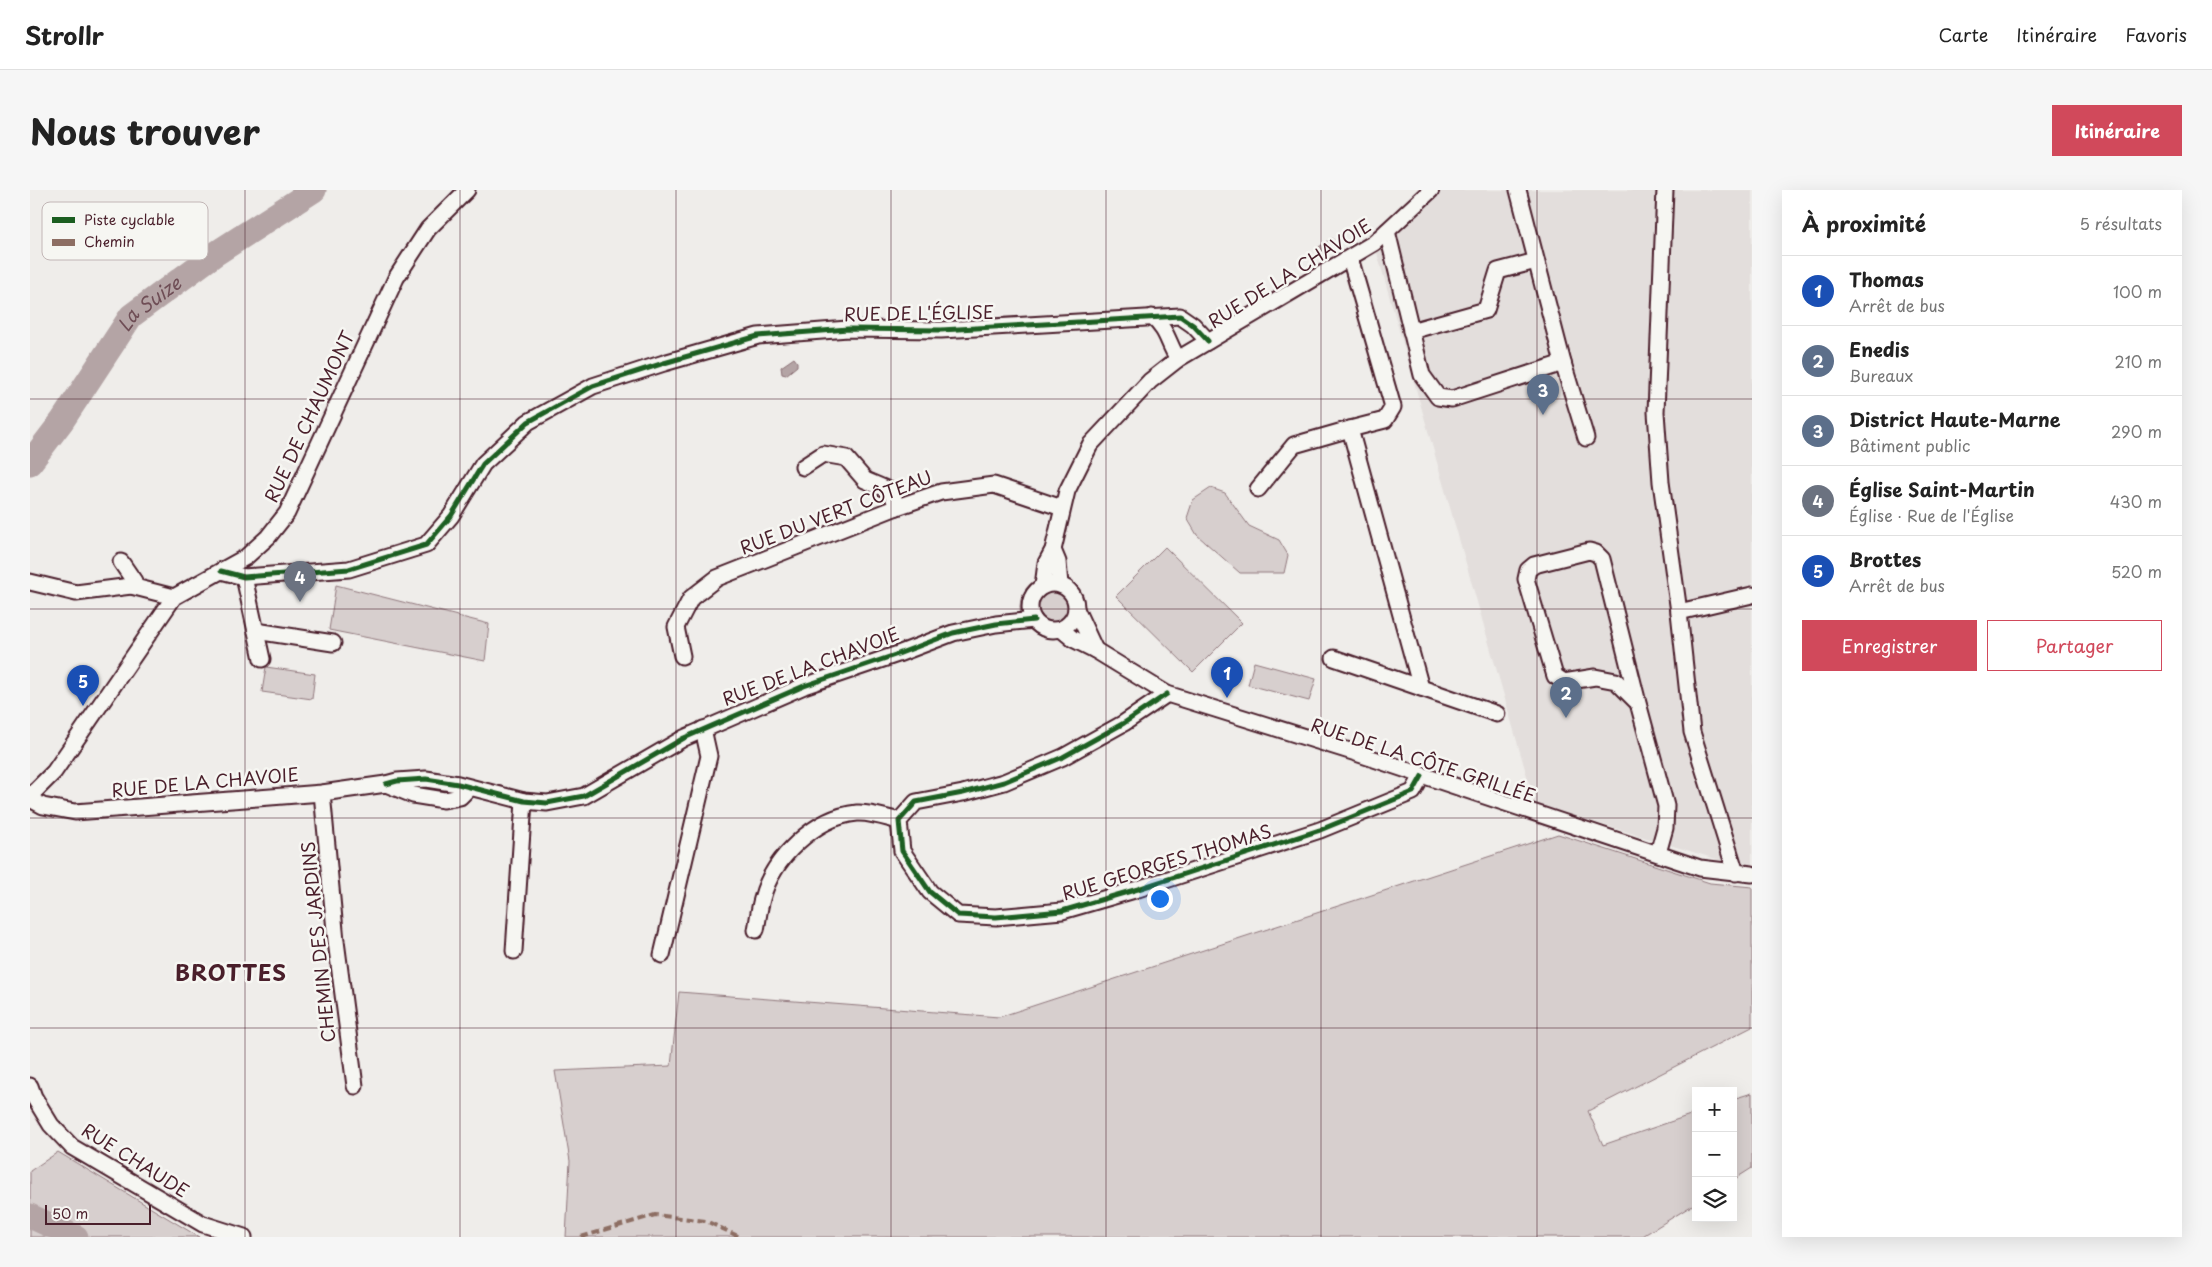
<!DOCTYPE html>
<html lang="fr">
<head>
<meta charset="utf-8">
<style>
	body { margin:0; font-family:"Playpen Sans",sans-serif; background:#f6f6f6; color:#222 }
	.controls { position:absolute; right:15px; bottom:15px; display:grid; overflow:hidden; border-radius:0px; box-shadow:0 5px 20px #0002 }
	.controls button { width:45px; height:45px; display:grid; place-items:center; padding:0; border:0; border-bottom:1px solid #e0e0e0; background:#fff; color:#222; font:25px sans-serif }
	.scale { position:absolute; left:15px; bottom:12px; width:106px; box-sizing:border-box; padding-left:5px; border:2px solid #4a1f2b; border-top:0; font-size:14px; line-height:18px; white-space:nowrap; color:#4a1f2b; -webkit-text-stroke:4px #f6f6f2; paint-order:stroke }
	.you { position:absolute; left:1129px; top:708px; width:18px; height:18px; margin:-12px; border:4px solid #fff; border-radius:50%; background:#1a73e8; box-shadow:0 0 0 8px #1a73e833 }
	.badge { display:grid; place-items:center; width:32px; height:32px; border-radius:50%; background:#d1495b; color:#fff; font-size:16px; font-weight:700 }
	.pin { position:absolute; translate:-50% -41px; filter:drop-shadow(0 1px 2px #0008) }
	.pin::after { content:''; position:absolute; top:26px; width:18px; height:15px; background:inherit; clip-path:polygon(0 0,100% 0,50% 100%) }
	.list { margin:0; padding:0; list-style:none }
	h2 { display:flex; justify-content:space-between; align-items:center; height:65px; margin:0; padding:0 20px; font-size:21px }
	h2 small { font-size:16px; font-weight:400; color:#767676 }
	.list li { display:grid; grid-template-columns:32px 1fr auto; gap:15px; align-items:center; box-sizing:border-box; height:70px; padding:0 20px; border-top:1px solid #e0e0e0 }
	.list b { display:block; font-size:19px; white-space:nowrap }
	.list p { margin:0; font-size:16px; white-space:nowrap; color:#767676 }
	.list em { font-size:16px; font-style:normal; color:#767676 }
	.actions { display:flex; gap:10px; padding:15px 20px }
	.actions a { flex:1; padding:11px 0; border:1px solid #d1495b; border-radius:0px; text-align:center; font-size:18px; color:#d1495b }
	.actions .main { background:#d1495b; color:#fff }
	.icon { flex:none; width:28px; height:28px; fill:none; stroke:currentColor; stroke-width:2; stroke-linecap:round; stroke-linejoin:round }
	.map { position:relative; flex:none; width:1722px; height:1047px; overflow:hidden; border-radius:0px }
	header { display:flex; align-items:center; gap:30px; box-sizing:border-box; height:70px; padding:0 25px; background:#fff; border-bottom:1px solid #e0e0e0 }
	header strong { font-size:24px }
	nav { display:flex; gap:28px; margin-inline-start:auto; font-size:18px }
	.intro { display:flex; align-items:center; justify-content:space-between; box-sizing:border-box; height:120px; padding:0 30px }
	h1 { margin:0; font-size:35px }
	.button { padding:12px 22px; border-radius:0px; background:#d1495b; color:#fff; font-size:18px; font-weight:700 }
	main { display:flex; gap:30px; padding:0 30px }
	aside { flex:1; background:#fff; border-radius:0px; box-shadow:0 5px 20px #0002 }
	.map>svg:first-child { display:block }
</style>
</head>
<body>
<header>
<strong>Strollr</strong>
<nav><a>Carte</a><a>Itinéraire</a><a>Favoris</a></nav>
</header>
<div class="intro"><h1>Nous trouver</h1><a class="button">Itinéraire</a></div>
<main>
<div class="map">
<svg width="1722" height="1047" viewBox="0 0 1722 1047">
	<rect width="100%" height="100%" fill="#efedea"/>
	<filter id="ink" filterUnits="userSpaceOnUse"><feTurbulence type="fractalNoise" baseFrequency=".02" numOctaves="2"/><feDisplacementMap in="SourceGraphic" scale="10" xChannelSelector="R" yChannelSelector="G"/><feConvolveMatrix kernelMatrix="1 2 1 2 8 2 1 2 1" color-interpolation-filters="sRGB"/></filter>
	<g filter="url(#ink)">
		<polygon fill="#e3dedc" points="1405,0 1722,0 1722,674 1699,673 1505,614 1347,63"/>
		<g fill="#d7cfce" stroke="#90777c">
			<polygon points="1181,298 1195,303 1219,336 1249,350 1258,365 1254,383 1210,383 1167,345 1157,328 1163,310"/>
			<polygon points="1135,357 1212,433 1163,482 1086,406"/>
			<circle cx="1021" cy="417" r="31"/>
			<polygon points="306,395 459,434 455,471 299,440"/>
			<polygon points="1224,472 1286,489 1279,511 1218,495"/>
			<polygon points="236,477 285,484 282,509 232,502"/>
			<polygon points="1528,644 1680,693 1722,697 1722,837 1558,921 1573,955 1666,923 1666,1013 1611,1047 536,1047 540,971 525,881 641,876 649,802 969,827"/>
			<polygon points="1722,903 1722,978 1703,990 1703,909"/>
			<polygon points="28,962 169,1047 0,1047 0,981"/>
		</g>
		<g fill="#b4a4a5" stroke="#8a6f74">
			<polygon points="1302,48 1307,56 1291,67 1286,59"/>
			<polygon points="764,168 767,172 767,176 756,185 752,184 751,177"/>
		</g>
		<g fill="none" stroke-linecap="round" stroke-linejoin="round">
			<g stroke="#b4a4a5" stroke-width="25">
				<path id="s1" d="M0 273 32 231 101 126 185 64 284 0"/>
				<polyline points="0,1026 46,1047"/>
			</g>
			<g stroke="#4a1f2b" stroke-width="19">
				<g id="minor">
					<polyline points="1635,0 1626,222 1631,292 1649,422 1662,542 1706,683"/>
					<polyline points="1357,41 1392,185 1408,207 1422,209 1533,173 1488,0"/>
					<polyline points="1320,68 1363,217 1355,230 1320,239 1391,498"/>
					<path d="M1122 127C1139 142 1137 152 1148 169"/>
					<polyline points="1381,141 1456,120 1468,81 1506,71"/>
					<polyline points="1533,173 1556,248"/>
					<polyline points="773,277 793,264 816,268 835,290 861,301 867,317"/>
					<polyline points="1228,299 1264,255 1320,239"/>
					<polyline points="1023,360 1028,372 1030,395"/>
					<polyline points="91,372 104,391 101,396"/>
					<polyline points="191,381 214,387 319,379 396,355 421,326 453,274 498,232 563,196 634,173 728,146 818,139 911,140 1150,126 1163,135 1178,151"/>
					<polyline points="214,387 232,469"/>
					<polyline points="0,392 46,403 101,396 144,407"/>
					<circle cx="1023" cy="417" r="23"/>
					<polyline points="1013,396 1016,373 1023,360 1037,301 1060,255 1120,191 1148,169 1344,53 1401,0"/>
					<polyline points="1046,419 1065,460"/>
					<polyline points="1649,422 1722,405"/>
					<polyline points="1031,439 1043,449 1065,460 1137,504 1326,563 1670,678 1722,684"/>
					<polyline points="226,441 303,453"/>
					<polyline points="652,466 646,437 661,408 687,388 867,317 911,302 964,295 1032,318"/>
					<polyline points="1304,468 1467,524"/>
					<polyline points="1137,504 1094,533 1033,567 974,592 933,603 886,612 869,631 872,661 900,702 928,725 966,727 1032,721 1108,699 1290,640 1383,602 1392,586"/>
					<polyline points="1608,513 1586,491 1565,487 1534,492 1525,486 1496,389 1498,380 1504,375 1559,361 1566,363 1572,369 1608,513 1636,616 1635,638 1628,663"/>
					<polyline points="356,594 367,591 396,589 428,594 494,611 517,613 554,606 654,548 774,496 868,464 923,443 966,434 1004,430"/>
					<polyline points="292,603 306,751 325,896"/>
					<polyline points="0,606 24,582 144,407 216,367 238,347 257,323 366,88 398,39 437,0"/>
					<polyline points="0,609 13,616 45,622 292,603 356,594 383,605 414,610 430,607 439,598"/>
					<path d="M726 740C728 730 729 719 732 709 742 669 785 627 827 623 840 622 857 628 869 631"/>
					<polyline points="484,761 494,611"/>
					<polyline points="632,765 679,566 673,539"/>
					<polyline points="0,896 4,907 21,935 42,957 173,1034 214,1047"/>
				</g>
			</g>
			<use href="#minor" stroke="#f6f6f2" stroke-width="15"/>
			<polyline stroke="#8d6e63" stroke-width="4" stroke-dasharray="8 4" stroke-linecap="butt" points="551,1047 625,1025 676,1031 710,1047"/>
			<g stroke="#f6f6f2" stroke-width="8">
				<g id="cycleway">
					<polyline points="191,381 214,387 319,379 396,355 421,326 453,274 498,232 563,196 634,173 728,146 818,139 911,140 1150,126 1163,135 1178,151"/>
					<polyline points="1137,504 1094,533 1033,567 974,592 933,603 886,612 869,631 872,661 900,702 928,725 966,727 1032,721 1108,699 1290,640 1383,602 1392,586"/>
					<polyline points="356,594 367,591 396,589 428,594 494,611 517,613 554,606 654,548 774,496 868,464 923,443 966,434 1004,430"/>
				</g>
			</g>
			<use href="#cycleway" stroke="#1b5e20" stroke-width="5"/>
		</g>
	</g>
	<path fill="none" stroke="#4a1f2b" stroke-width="1" stroke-opacity="0.55" d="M215 0V1047M430 0V1047M646 0V1047M861 0V1047M1076 0V1047M1291 0V1047M1507 0V1047M0 209H1722M0 419H1722M0 628H1722M0 838H1722"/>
	<g text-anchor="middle" stroke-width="5" stroke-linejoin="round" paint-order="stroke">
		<g font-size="18" fill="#4a1f2b" stroke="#f6f6f2">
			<text transform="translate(1260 84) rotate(-32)" y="6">RUE DE LA CHAVOIE</text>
			<text transform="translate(889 124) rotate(-1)" y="6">RUE DE L'ÉGLISE</text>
			<text transform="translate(280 227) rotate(-65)" y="6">RUE DE CHAUMONT</text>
			<text transform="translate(806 323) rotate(-21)" y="6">RUE DU VERT CÔTEAU</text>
			<text transform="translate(781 477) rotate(-21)" y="6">RUE DE LA CHAVOIE</text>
			<text transform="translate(1393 571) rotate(18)" y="6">RUE DE LA CÔTE GRILLÉE</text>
			<text transform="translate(175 593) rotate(-5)" y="6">RUE DE LA CHAVOIE</text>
			<text transform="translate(1137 673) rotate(-17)" y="6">RUE GEORGES THOMAS</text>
			<text transform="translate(289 752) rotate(-96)" y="6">CHEMIN DES JARDINS</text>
			<text transform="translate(105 971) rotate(32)" y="6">RUE CHAUDE</text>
		</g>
		<g font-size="19" font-style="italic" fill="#6f4e56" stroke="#f6f6f2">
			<text dy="7" stroke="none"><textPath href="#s1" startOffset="200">La Suize</textPath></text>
		</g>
		<g font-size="22" font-weight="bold" letter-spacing="1" fill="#4a1f2b" stroke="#f6f6f2">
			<text x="201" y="791">BROTTES</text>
		</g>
	</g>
	<rect x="12" y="12" width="166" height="58" rx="8" fill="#f6f6f2" stroke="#c2b6b6" stroke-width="1"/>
	<rect x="22" y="27" width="23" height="6" fill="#1b5e20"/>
	<rect x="22" y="49" width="23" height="7" fill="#8d6e63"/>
	<g font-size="14" fill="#4a1f2b">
		<text x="54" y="35">Piste cyclable</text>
		<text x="54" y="57">Chemin</text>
	</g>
</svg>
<div class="controls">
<button>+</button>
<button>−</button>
<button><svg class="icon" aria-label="layers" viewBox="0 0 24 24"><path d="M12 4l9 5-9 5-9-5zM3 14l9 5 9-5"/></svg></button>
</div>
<div class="scale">50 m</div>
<div class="you"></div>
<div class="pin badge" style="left:1197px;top:508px;background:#1a4fb4">1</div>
<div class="pin badge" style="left:1536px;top:528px;background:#5c6f8a">2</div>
<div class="pin badge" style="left:1513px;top:225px;background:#5c6f8a">3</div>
<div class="pin badge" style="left:270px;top:412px;background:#6b7280">4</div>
<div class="pin badge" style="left:53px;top:516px;background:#1a4fb4">5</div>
</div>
<aside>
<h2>À proximité<small>5 résultats</small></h2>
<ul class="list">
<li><span class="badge" style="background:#1a4fb4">1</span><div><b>Thomas</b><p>Arrêt de bus</p></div><em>100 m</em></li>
<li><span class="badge" style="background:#5c6f8a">2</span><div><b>Enedis</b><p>Bureaux</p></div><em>210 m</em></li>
<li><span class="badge" style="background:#5c6f8a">3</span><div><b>District Haute-Marne</b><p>Bâtiment public</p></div><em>290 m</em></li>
<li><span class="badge" style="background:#6b7280">4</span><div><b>Église Saint-Martin</b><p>Église · Rue de l'Église</p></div><em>430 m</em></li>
<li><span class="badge" style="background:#1a4fb4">5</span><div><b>Brottes</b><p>Arrêt de bus</p></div><em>520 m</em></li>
</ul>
<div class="actions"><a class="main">Enregistrer</a><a>Partager</a></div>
</aside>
</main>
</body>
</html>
